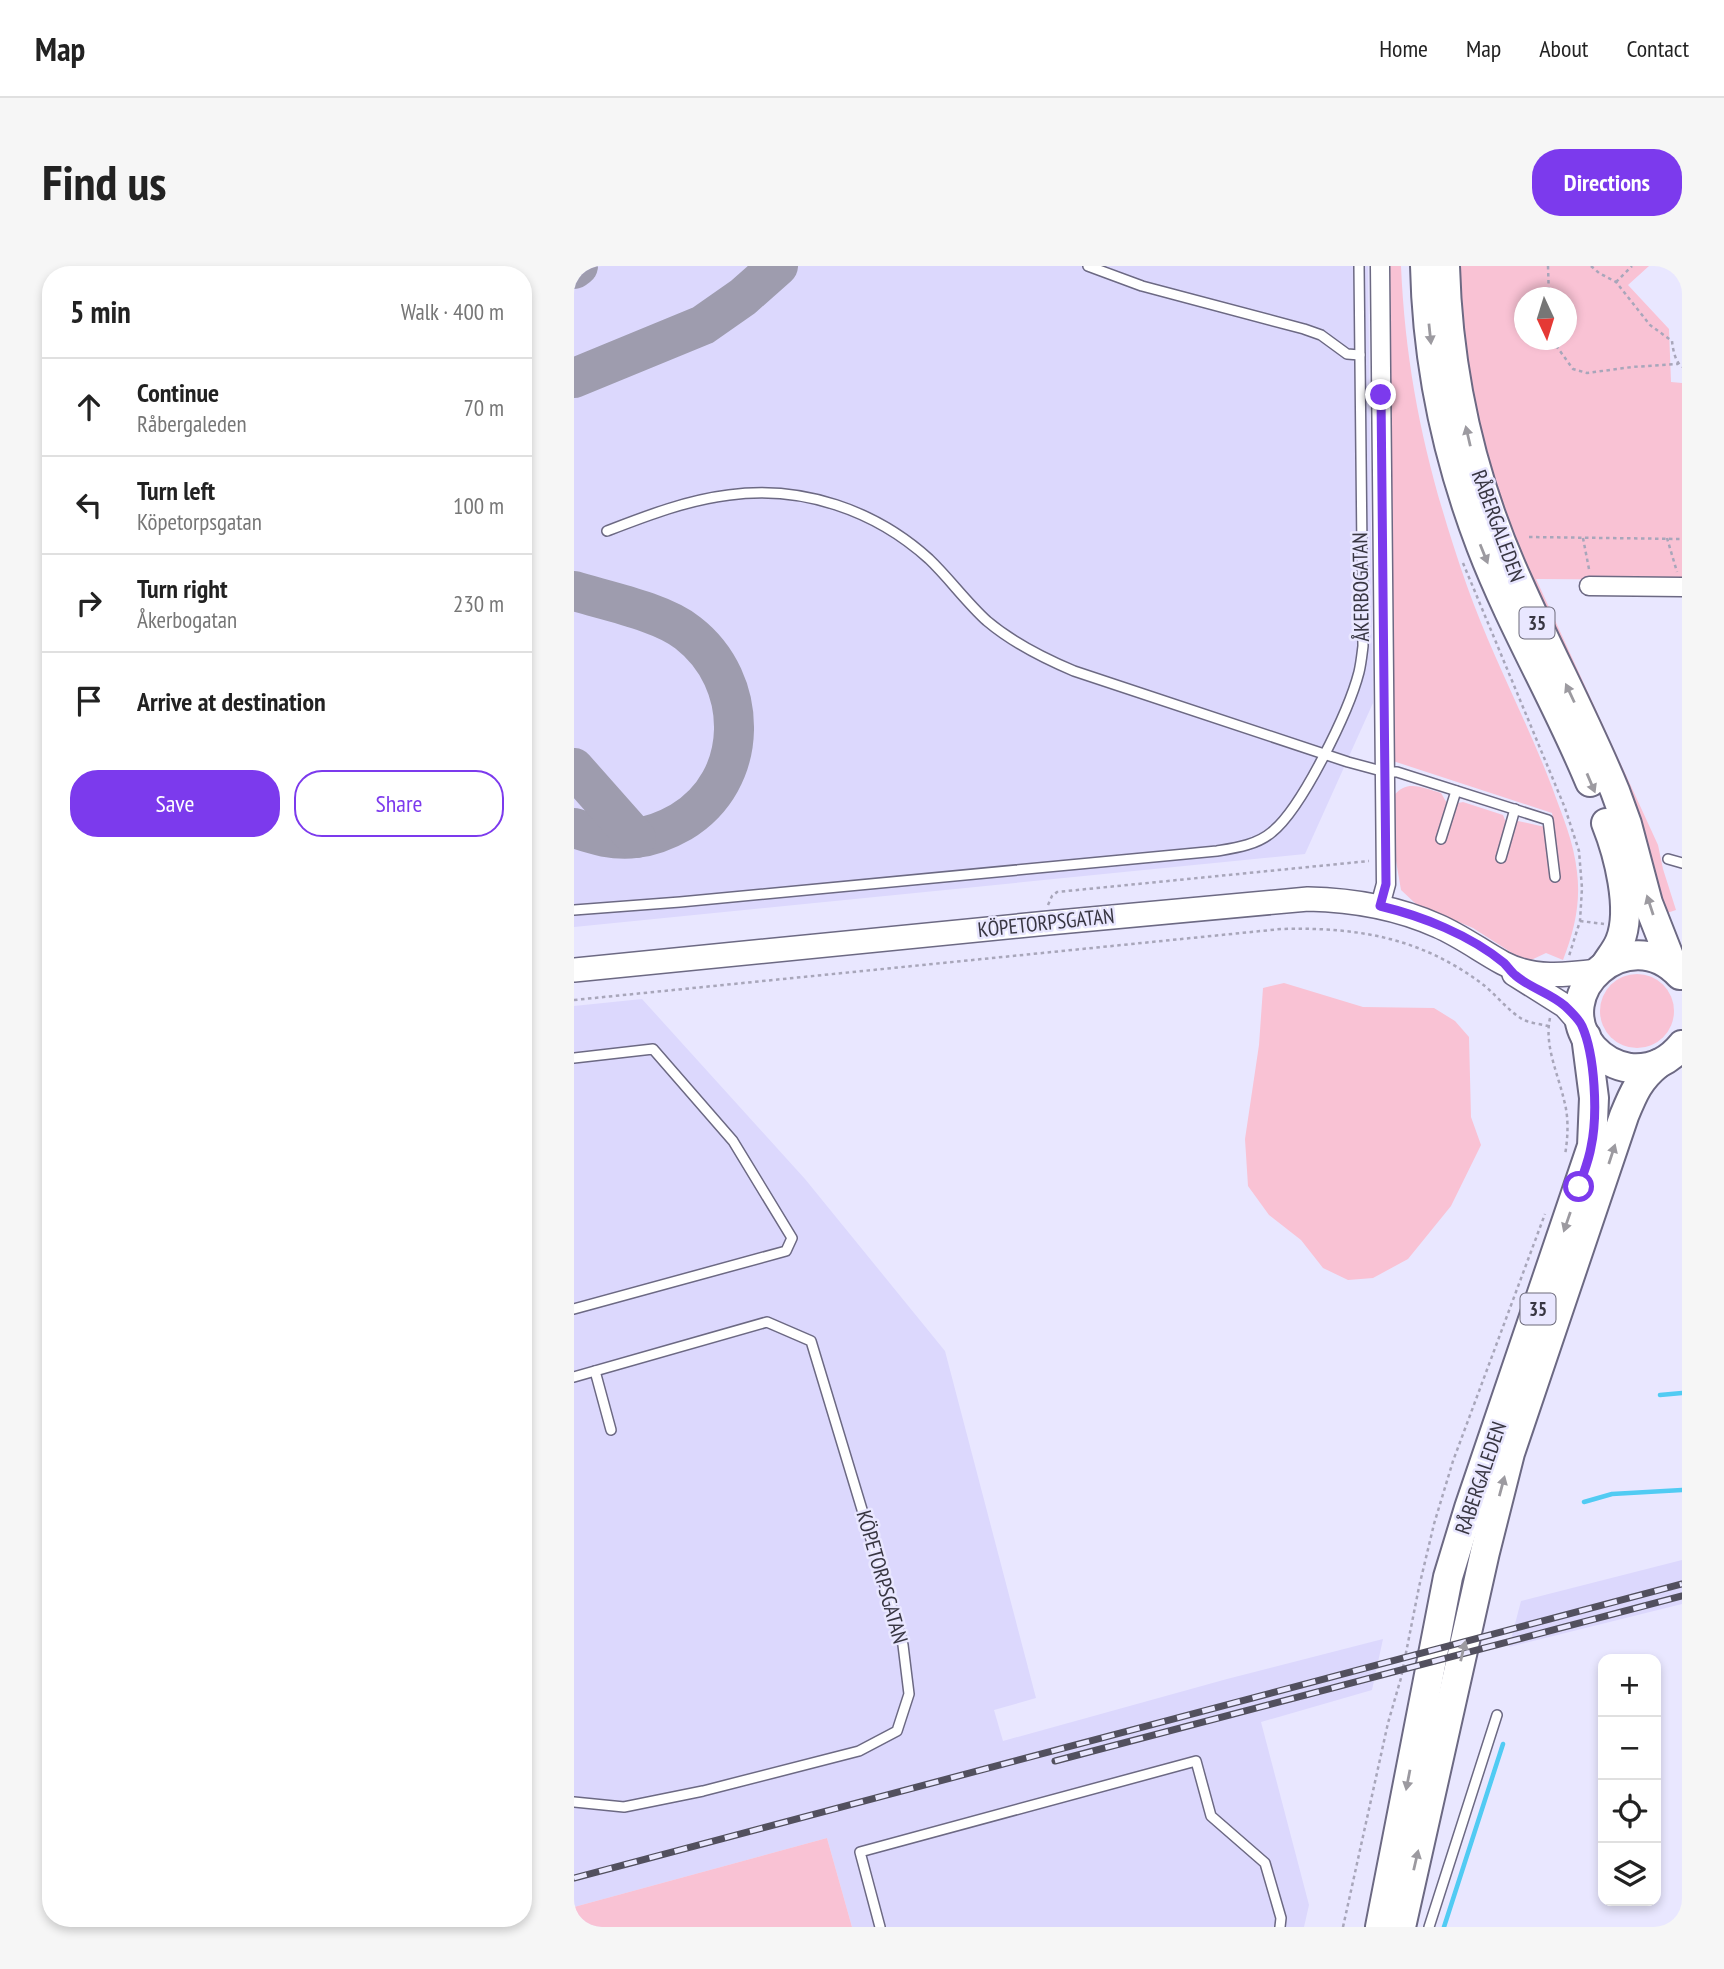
<!DOCTYPE html>
<html lang="en">
<head>
<meta charset="utf-8">
<style>
	body { margin:0; font-family:"PT Sans Narrow",sans-serif; background:#f6f6f6; color:#222 }
	.controls { position:absolute; right:21px; bottom:21px; display:grid; overflow:hidden; border-radius:14px; box-shadow:0 4px 10px #0003 }
	.controls button { width:63px; height:63px; display:grid; place-items:center; padding:0; border:0; border-bottom:2px solid #e0e0e0; background:#fff; color:#222; font:35px sans-serif }
	.compass { position:absolute; left:940px; top:21px; width:63px; height:63px; border-radius:50%; background:#fff; box-shadow:0 4px 10px #0003; rotate:176deg }
	.stop { position:absolute; width:21px; height:21px; margin:-16px; border:5px solid #7c3aed; border-radius:50%; background:#fff }
	.stop.end { background:#7c3aed; border-color:#fff; box-shadow:0 2px 7px #0008 }
	.list { margin:0; padding:0; list-style:none }
	h2 { display:flex; justify-content:space-between; align-items:center; height:91px; margin:0; padding:0 28px; font-size:30px }
	h2 small { font-size:23px; font-weight:400; color:#767676 }
	.list li { display:grid; grid-template-columns:46px 1fr auto; gap:21px; align-items:center; box-sizing:border-box; height:98px; padding:0 28px; border-top:2px solid #e0e0e0 }
	.list b { display:block; font-size:26px; white-space:nowrap }
	.list p { margin:0; font-size:23px; white-space:nowrap; color:#767676 }
	.list em { font-size:23px; font-style:normal; color:#767676 }
	.actions { display:flex; gap:14px; padding:21px 28px }
	.actions a { flex:1; padding:16px 0; border:2px solid #7c3aed; border-radius:28px; text-align:center; font-size:24px; color:#7c3aed }
	.actions .main { background:#7c3aed; color:#fff }
	.icon { flex:none; width:38px; height:38px; fill:none; stroke:currentColor; stroke-width:2; stroke-linecap:round; stroke-linejoin:round }
	.map { position:relative; flex:none; width:1108px; height:1661px; overflow:hidden; border-radius:28px }
	header { display:flex; align-items:center; gap:42px; box-sizing:border-box; height:98px; padding:0 35px; background:#fff; border-bottom:2px solid #e0e0e0 }
	header strong { font-size:33px }
	nav { display:flex; gap:38px; margin-inline-start:auto; font-size:24px }
	.intro { display:flex; align-items:center; justify-content:space-between; box-sizing:border-box; height:168px; padding:0 42px }
	h1 { margin:0; font-size:49px }
	.button { padding:18px 32px; border-radius:28px; background:#7c3aed; color:#fff; font-size:24px; font-weight:700 }
	main { display:flex; gap:42px; padding:0 42px }
	aside { flex:1; background:#fff; border-radius:28px; box-shadow:0 4px 10px #0003 }
	.map>svg:first-child { display:block }
</style>
</head>
<body>
<header>
<strong>Map</strong>
<nav><a>Home</a><a>Map</a><a>About</a><a>Contact</a></nav>
</header>
<div class="intro"><h1>Find us</h1><a class="button">Directions</a></div>
<main>
<aside>
<h2>5 min<small>Walk · 400 m</small></h2>
<ul class="list">
<li><svg class="icon" aria-label="ahead" viewBox="0 0 24 24"><path d="M12 20V5M6 11l6-6 6 6"/></svg><div><b>Continue</b><p>Råbergaleden</p></div><em>70 m</em></li>
<li><svg class="icon" aria-label="left" viewBox="0 0 24 24"><path d="M17 20v-9H6M10 6l-5 5 5 5"/></svg><div><b>Turn left</b><p>Köpetorpsgatan</p></div><em>100 m</em></li>
<li><svg class="icon" aria-label="right" viewBox="0 0 24 24"><path d="M7 20v-9h11M14 6l5 5-5 5"/></svg><div><b>Turn right</b><p>Åkerbogatan</p></div><em>230 m</em></li>
<li><svg class="icon" aria-label="arrive" viewBox="0 0 24 24"><path d="M6 21V4h12l-3 4 3 4H6"/></svg><div><b>Arrive at destination</b></div></li>
</ul>
<div class="actions"><a class="main">Save</a><a>Share</a></div>
</aside>
<div class="map">
<svg width="1108" height="1661" viewBox="0 0 1108 1661">
	<rect width="100%" height="100%" fill="#e9e7ff"/>
	<g fill="#dcd8fd">
		<polygon points="0,0 794,0 799,437 731,588 0,661"/>
		<polygon points="68,733 231,913 371,1085 462,1432 420,1444 429,1475 653,1413 809,1373 798,1424 687,1456 735,1639 730,1661 278,1661 253,1572 0,1641 0,740"/>
		<polygon points="1108,1294 1108,1338 935,1381 947,1335"/>
	</g>
	<g fill="#f9c2d4" fill-rule="evenodd">
		<path d="M814 0H827C832 116 855 211 893 320 917 388 952 453 978 521 988 549 1000 576 1003 606 1007 637 1000 666 989 694L972 687 955 695 949 694 899 662 842 638 827 624 821 589 820 530C832 513 849 522 867 527L874 539 889 536 929 549 933 559H940L944 555 971 561 979 567 981 565 978 547 819 495Z"/>
		<path d="M881 0H1075L1054 19 1095 63 1097 116 1108 117V314L962 313 1084 579 1089 603 1102 644 1090 648 927 246 894 124ZM950 32H992V74H950Z"/>
		<circle cx="1063" cy="745" r="37"/>
		<polygon points="710,717 789,741 860,742 881,755 895,771 897,851 907,879 877,940 834,993 799,1012 774,1014 749,1002 727,974 695,949 674,920 671,873 685,779 689,722"/>
		<polygon points="253,1572 278,1661 0,1661 0,1641"/>
	</g>
	<g fill="none" stroke-linecap="round" stroke-linejoin="round">
		<g stroke="#51cbf3" stroke-width="4.5">
			<polyline points="1086,1129 1108,1127"/>
			<polyline points="1010,1236 1038,1228 1108,1224"/>
			<polyline points="870,1661 929,1478"/>
		</g>
		<g stroke="#9e9cae" stroke-width="40">
			<polyline points="0,3 4,0"/>
			<polyline points="0,112 129,59 169,31 204,0"/>
			<path d="M0 325C33 335 88 346 114 367 176 415 177 514 107 556 93 564 78 570 62 572 41 575 20 569 0 562"/>
			<polyline points="0,502 62,572"/>
		</g>
		<g stroke="#6c6983" stroke-width="12">
			<g id="service">
				<polyline points="514,0 568,20 730,63 747,69 773,88 786,89"/>
				<path d="M33 265C72 250 113 234 155 229 228 219 301 244 355 293 375 312 392 336 413 355 439 377 469 392 500 405L774 496 811 506H823L974 554 981 611"/>
				<polyline points="867,573 882,525"/>
				<polyline points="927,592 941,543"/>
				<polyline points="1094,593 1108,597"/>
				<path d="M0 644 106 636 643 585C661 582 683 579 698 566 728 542 775 445 785 406 787 398 788 388 789 380L785 0"/>
				<polyline points="0,792 79,783 159,875 218,972 212,985 0,1043"/>
				<polyline points="21,1105 37,1164"/>
				<polyline points="0,1111 193,1056 237,1075 329,1379 335,1428 323,1465 285,1485 129,1525 50,1541 0,1536"/>
				<polyline points="306,1661 286,1586 622,1495 637,1550 691,1597 707,1652 706,1661"/>
				<polyline points="855,1661 923,1449"/>
			</g>
		</g>
		<g stroke="#6c6983" stroke-width="21">
			<g id="minor">
				<polyline points="1015,320 1108,321"/>
				<polyline points="806,640 812,618 806,0"/>
			</g>
		</g>
		<g stroke="#6c6983" stroke-width="26">
			<g id="tertiary">
				<path d="M0 704 474 657 734 633C780 634 822 641 864 660 887 670 907 685 929 697 959 713 992 709 1024 705"/>
				<polyline points="940,708 991,740 1007,758"/>
			</g>
		</g>
		<g stroke="#6c6983" stroke-width="32">
			<g id="primary">
				<path d="M851 0C853 95 873 191 907 280 938 361 983 436 1016 516"/>
				<path d="M871 0C874 109 899 218 945 318 976 388 1012 455 1041 525L1053 558 1074 637 1100 703"/>
				<path d="M1032 698C1037 690 1043 683 1046 675 1059 643 1044 587 1032 557"/>
				<path d="M1106 709C1055 654 972 726 1019 782 1029 793 1042 800 1056 802 1077 804 1095 795 1108 779"/>
				<polyline points="806,1661 874,1311 895,1242 1018,880 1020,832 1012,770"/>
				<path d="M827 1661 911 1286 936 1187 1050 850C1059 828 1065 813 1084 798"/>
			</g>
		</g>
		<g stroke="#a8a6ba" stroke-width="2.5" stroke-dasharray="3.5 3.5" stroke-linecap="butt">
			<polyline points="974,0 975,32"/>
			<path d="M1017 0 1025 7 1042 16 1076 59 1098 75C1099 84 1101 95 1108 101"/>
			<polyline points="1042,16 1058,0"/>
			<polyline points="978,74 999,103 1013,107 1058,101 1104,98"/>
			<polyline points="955,271 1108,273"/>
			<polyline points="1009,272 1015,303"/>
			<polyline points="1093,272 1103,306"/>
			<polyline points="889,297 991,542 1005,585 1008,622 1006,655 995,690"/>
			<polyline points="474,639 478,630 483,626 795,595"/>
			<polyline points="1006,655 1030,658"/>
			<path d="M0 734 707 663C782 661 845 671 907 717 921 727 933 744 948 753 955 757 966 758 974 760"/>
			<path d="M976 752C970 779 984 808 990 834 995 852 994 871 991 889"/>
			<polyline points="769,1661 814,1457 827,1412 845,1321 860,1258 879,1195 971,948"/>
		</g>
		<use href="#service" stroke="#fff" stroke-width="9"/>
		<use href="#minor" stroke="#fff" stroke-width="18"/>
		<use href="#tertiary" stroke="#fff" stroke-width="23"/>
		<use href="#primary" stroke="#fff" stroke-width="28"/>
		<g stroke="#52505e" stroke-width="7">
			<g id="rail">
				<polyline points="481,1495 1108,1330"/>
				<polyline points="0,1612 1108,1318"/>
			</g>
		</g>
		<use href="#rail" stroke="#e9e7ff" stroke-width="4.5" stroke-dasharray="13" stroke-linecap="butt"/>
	</g>
	<defs><path id="oneway-solid" d="M-6-.8H1V-3.2L6.5 0L1 3.2V.8H-6Z" transform="scale(1.75)"/></defs>
	<g fill="#9c9aa0">
		<use href="#oneway-solid" transform="translate(856 68) rotate(84)"/>
		<use href="#oneway-solid" transform="translate(894 170) rotate(-103)"/>
		<use href="#oneway-solid" transform="translate(910 288) rotate(68)"/>
		<use href="#oneway-solid" transform="translate(996 427) rotate(-115)"/>
		<use href="#oneway-solid" transform="translate(1017 517) rotate(67)"/>
		<use href="#oneway-solid" transform="translate(1076 639) rotate(-108)"/>
		<use href="#oneway-solid" transform="translate(1038 888) rotate(-72)"/>
		<use href="#oneway-solid" transform="translate(993 956) rotate(109)"/>
		<use href="#oneway-solid" transform="translate(928 1220) rotate(-75)"/>
		<use href="#oneway-solid" transform="translate(889 1385) rotate(-77)"/>
		<use href="#oneway-solid" transform="translate(834 1514) rotate(101)"/>
		<use href="#oneway-solid" transform="translate(842 1594) rotate(-77)"/>
	</g>
	<g fill="none" stroke-linecap="round" stroke-linejoin="round">
		<path stroke="#7c3aed" stroke-width="9" d="M807 129 812 618 806 640C848 650 896 669 930 697 934 701 937 706 941 709 956 722 976 727 991 740 996 745 1005 753 1008 760 1021 789 1024 849 1017 881 1015 894 1009 908 1005 921"/>
	</g>
	<g text-anchor="middle" stroke-width="5" stroke-linejoin="round" paint-order="stroke">
		<g fill="#e9e7ff" stroke="#6d6b7b" stroke-width="2">
			<rect x="945.5" y="341.5" width="35" height="31" rx="5"/>
			<rect x="946.5" y="1027.5" width="35" height="31" rx="5"/>
		</g>
		<g font-size="19" font-weight="bold" fill="#383642">
			<text x="963" y="364">35</text>
			<text x="964" y="1050">35</text>
		</g>
		<g font-size="21" fill="#383642" stroke="#e9e7ff">
			<text transform="translate(924 260) rotate(70)" y="7">RÅBERGALEDEN</text>
			<text transform="translate(787 321) rotate(-91)" y="7">ÅKERBOGATAN</text>
			<text transform="translate(472 657) rotate(-6)" y="7">KÖPETORPSGATAN</text>
			<text transform="translate(907 1212) rotate(-71)" y="7">RÅBERGALEDEN</text>
			<text transform="translate(308 1311) rotate(74)" y="7">KÖPETORPSGATAN</text>
		</g>
	</g>
</svg>
<div class="controls">
<button>+</button>
<button>−</button>
<button><svg class="icon" aria-label="locate" viewBox="0 0 24 24"><circle cx="12" cy="12" r="6"/><path d="M12 2v4M12 18v4M2 12h4M18 12h4"/></svg></button>
<button><svg class="icon" aria-label="layers" viewBox="0 0 24 24"><path d="M12 4l9 5-9 5-9-5zM3 14l9 5 9-5"/></svg></button>
</div>
<svg class="compass" viewBox="-18 -18 36 36"><path d="M0-13l5 13h-10z" fill="#e53935"/><path d="M0 13l5-13h-10z" fill="#767676"/></svg>
<div class="stop" style="left:1005px;top:921px"></div>
<div class="stop end" style="left:807px;top:129px"></div>
</div>
</main>
</body>
</html>
